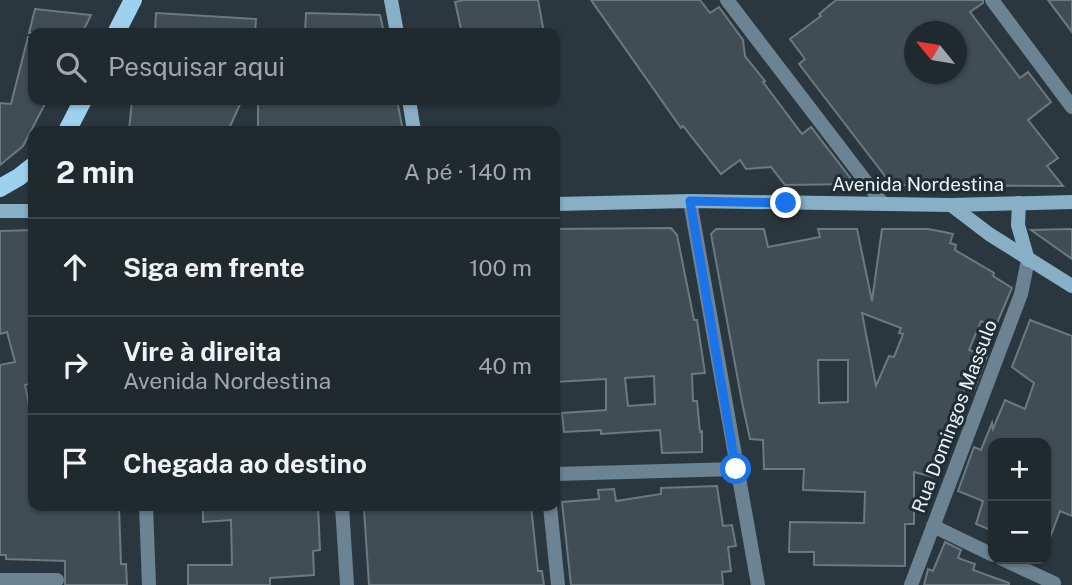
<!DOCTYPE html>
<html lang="pt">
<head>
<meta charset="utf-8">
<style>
	body { margin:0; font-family:"Public Sans",sans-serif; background:#2d353a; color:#f1f3f6 }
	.controls { position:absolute; right:21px; bottom:21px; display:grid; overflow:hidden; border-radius:14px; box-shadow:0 2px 5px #0004 }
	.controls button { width:63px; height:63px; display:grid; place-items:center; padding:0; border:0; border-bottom:2px solid #3d454a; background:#20292e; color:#f1f3f6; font:35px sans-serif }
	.compass { position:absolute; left:904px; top:21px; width:63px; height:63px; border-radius:50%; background:#20292e; box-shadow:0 2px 5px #0004; rotate:300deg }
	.stop { position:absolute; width:21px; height:21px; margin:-16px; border:5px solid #1a73e8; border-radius:50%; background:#fff }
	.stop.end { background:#1a73e8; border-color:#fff; box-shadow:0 2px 7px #0008 }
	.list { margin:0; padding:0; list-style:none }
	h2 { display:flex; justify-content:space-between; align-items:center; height:91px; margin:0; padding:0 28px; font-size:30px }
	h2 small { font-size:23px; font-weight:400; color:#a2a6aa }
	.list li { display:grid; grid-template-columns:46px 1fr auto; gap:21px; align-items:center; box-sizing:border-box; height:98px; padding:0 28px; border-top:2px solid #3d454a }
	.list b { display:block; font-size:26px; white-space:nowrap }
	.list p { margin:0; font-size:23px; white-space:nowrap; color:#a2a6aa }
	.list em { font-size:23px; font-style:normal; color:#a2a6aa }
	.icon { flex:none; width:38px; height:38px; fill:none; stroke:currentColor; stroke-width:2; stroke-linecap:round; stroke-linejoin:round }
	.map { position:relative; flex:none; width:1072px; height:585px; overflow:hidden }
	.search { position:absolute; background:#20292e; box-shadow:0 2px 5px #0004; left:28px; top:28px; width:532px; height:77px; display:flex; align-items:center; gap:18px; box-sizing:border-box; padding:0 24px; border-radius:14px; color:#a2a6aa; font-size:26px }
	.panel { position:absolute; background:#20292e; box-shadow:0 2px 5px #0004; left:28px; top:126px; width:532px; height:385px; border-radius:14px }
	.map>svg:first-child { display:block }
</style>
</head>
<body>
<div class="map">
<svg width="1072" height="585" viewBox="0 0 1072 585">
	<rect width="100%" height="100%" fill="#2b373e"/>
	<g fill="#404d54" stroke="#6b7981" stroke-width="2" fill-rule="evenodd">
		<polygon points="464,0 538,0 544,33 462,33 455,2"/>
		<polygon points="591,0 700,0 710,13 719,7 743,40 745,56 765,81 763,82 802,134 811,127 855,184 785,185 771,167 746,169 740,160 721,174 683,126 681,128"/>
		<path d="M836 0H983V3L970 12 1020 78 1028 72 1051 102 1028 120 1058 158 1047 166 1063 186 892 185 799 64 805 59 790 39 821 16 819 14ZM914 32H956V74H914Z"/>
		<polygon points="1048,0 1072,0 1072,32"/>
		<polygon points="35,9 91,15 82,33 29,33"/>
		<polygon points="156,13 256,19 255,33 155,32"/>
		<polygon points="306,13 380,15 384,33 305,33"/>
		<polygon points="28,37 33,38 33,100 47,100 23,146 0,165 0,103 11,104"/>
		<polygon points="132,100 242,100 228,131 129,131"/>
		<polygon points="258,100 303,102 303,100 397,100 403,131 258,131"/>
		<path d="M671 228 677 235 694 320H697L705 373 692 374 693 401H697L700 432 702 431V452L662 453 660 430 601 434V430L564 432 562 413 606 410V379L555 382V229ZM654 376 655 404 628 406 625 378Z"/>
		<path d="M716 229H764L768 247 820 237 818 229H857L872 301 882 229H928L944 232 953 234 950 243 956 245 955 250 994 273 993 276 1012 288 995 328 981 321 969 350 987 356 974 390 965 387 934 477 914 472V524H905V566L814 565V552H789L790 522 864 523 865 492 803 490 804 469H764L763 440 750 439 742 402 711 234ZM862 313 901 328 899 333 903 334 894 357 889 356 876 386ZM818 360H848V402L819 403Z"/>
		<polygon points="1072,229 1072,259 1031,230"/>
		<polygon points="33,230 33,383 25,385 33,425 33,506 119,506 121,564 126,564 127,585 65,585 65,561 6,559 6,555 0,555 0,365 15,362 7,332 0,334 0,231"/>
		<polygon points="1030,320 1072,336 1072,516 1060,511 1047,546 1046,443 993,443 993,531 976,524 983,501 958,491 974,447 981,450 992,423 993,429 1005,400 1025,409 1034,383 1012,367"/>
		<polygon points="717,486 723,526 732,525 736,546 728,547 731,571 722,572 723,585 571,585 562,502 599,499 598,490 614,489 616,501 661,494 661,488"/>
		<polygon points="203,506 318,506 320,550 313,551 314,575 270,578 270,585 188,585 188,565 232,565 231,520 203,522"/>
		<polygon points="378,506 531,506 538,571 542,571 544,585 369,585 364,509 378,508"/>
		<polygon points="945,542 961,550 958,558 975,564 973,570 1009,583 1009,585 924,585 928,569 933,571"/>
	</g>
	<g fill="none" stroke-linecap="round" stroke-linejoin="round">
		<g stroke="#6b8392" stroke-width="14">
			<polyline points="727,0 883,204"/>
			<polyline points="992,0 1072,107"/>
			<polyline points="690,201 758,585"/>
			<polyline points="555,474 736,469"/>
			<polyline points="146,506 149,585"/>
			<polyline points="342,506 347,585"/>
			<polyline points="550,506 558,585"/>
			<polyline points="933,526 993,555"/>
			<polyline points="1002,559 1054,583"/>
			<polyline points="0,580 57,580"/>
			<polyline points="911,585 1021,294 1028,260"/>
		</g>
		<g stroke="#87afc6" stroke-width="14">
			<polyline points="391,0 397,33"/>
			<polyline points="409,100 414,131"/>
			<polyline points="1019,203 1018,225 1028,260"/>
			<polyline points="555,204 690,201 951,205 1072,202"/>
			<polyline points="951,205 989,234 1072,286"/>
			<polyline points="0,211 33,211"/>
		</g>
		<g stroke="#9dd1ee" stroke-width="18">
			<polyline points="116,33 133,0"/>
			<polyline points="67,131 83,100"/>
			<polyline points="0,188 19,177 33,166"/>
		</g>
	</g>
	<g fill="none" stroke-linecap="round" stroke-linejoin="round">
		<polyline stroke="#1a73e8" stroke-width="9" points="736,469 690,201 786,203"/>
	</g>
	<g text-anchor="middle" stroke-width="6" stroke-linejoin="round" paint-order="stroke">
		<g font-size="19" fill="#eff6fb" stroke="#212d34">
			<text x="918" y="191">Avenida Nordestina</text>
			<text transform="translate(954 416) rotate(-69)" y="7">Rua Domingos Massulo</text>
		</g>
	</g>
</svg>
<div class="controls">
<button>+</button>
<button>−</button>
</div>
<svg class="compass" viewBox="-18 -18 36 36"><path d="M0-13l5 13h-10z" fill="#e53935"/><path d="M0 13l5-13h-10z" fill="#a2a6aa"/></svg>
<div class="stop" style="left:736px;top:469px"></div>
<div class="stop end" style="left:786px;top:203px"></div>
<div class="search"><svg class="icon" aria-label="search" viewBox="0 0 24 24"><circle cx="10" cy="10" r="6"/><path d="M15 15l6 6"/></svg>Pesquisar aqui</div>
<section class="panel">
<h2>2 min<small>A pé · 140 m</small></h2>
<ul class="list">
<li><svg class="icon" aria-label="ahead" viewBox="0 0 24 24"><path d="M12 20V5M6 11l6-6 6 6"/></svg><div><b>Siga em frente</b></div><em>100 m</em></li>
<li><svg class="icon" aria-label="right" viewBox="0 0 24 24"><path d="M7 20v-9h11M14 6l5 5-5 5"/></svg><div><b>Vire à direita</b><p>Avenida Nordestina</p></div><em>40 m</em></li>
<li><svg class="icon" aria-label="arrive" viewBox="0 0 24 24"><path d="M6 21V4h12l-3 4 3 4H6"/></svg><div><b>Chegada ao destino</b></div></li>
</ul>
</section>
</div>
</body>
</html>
